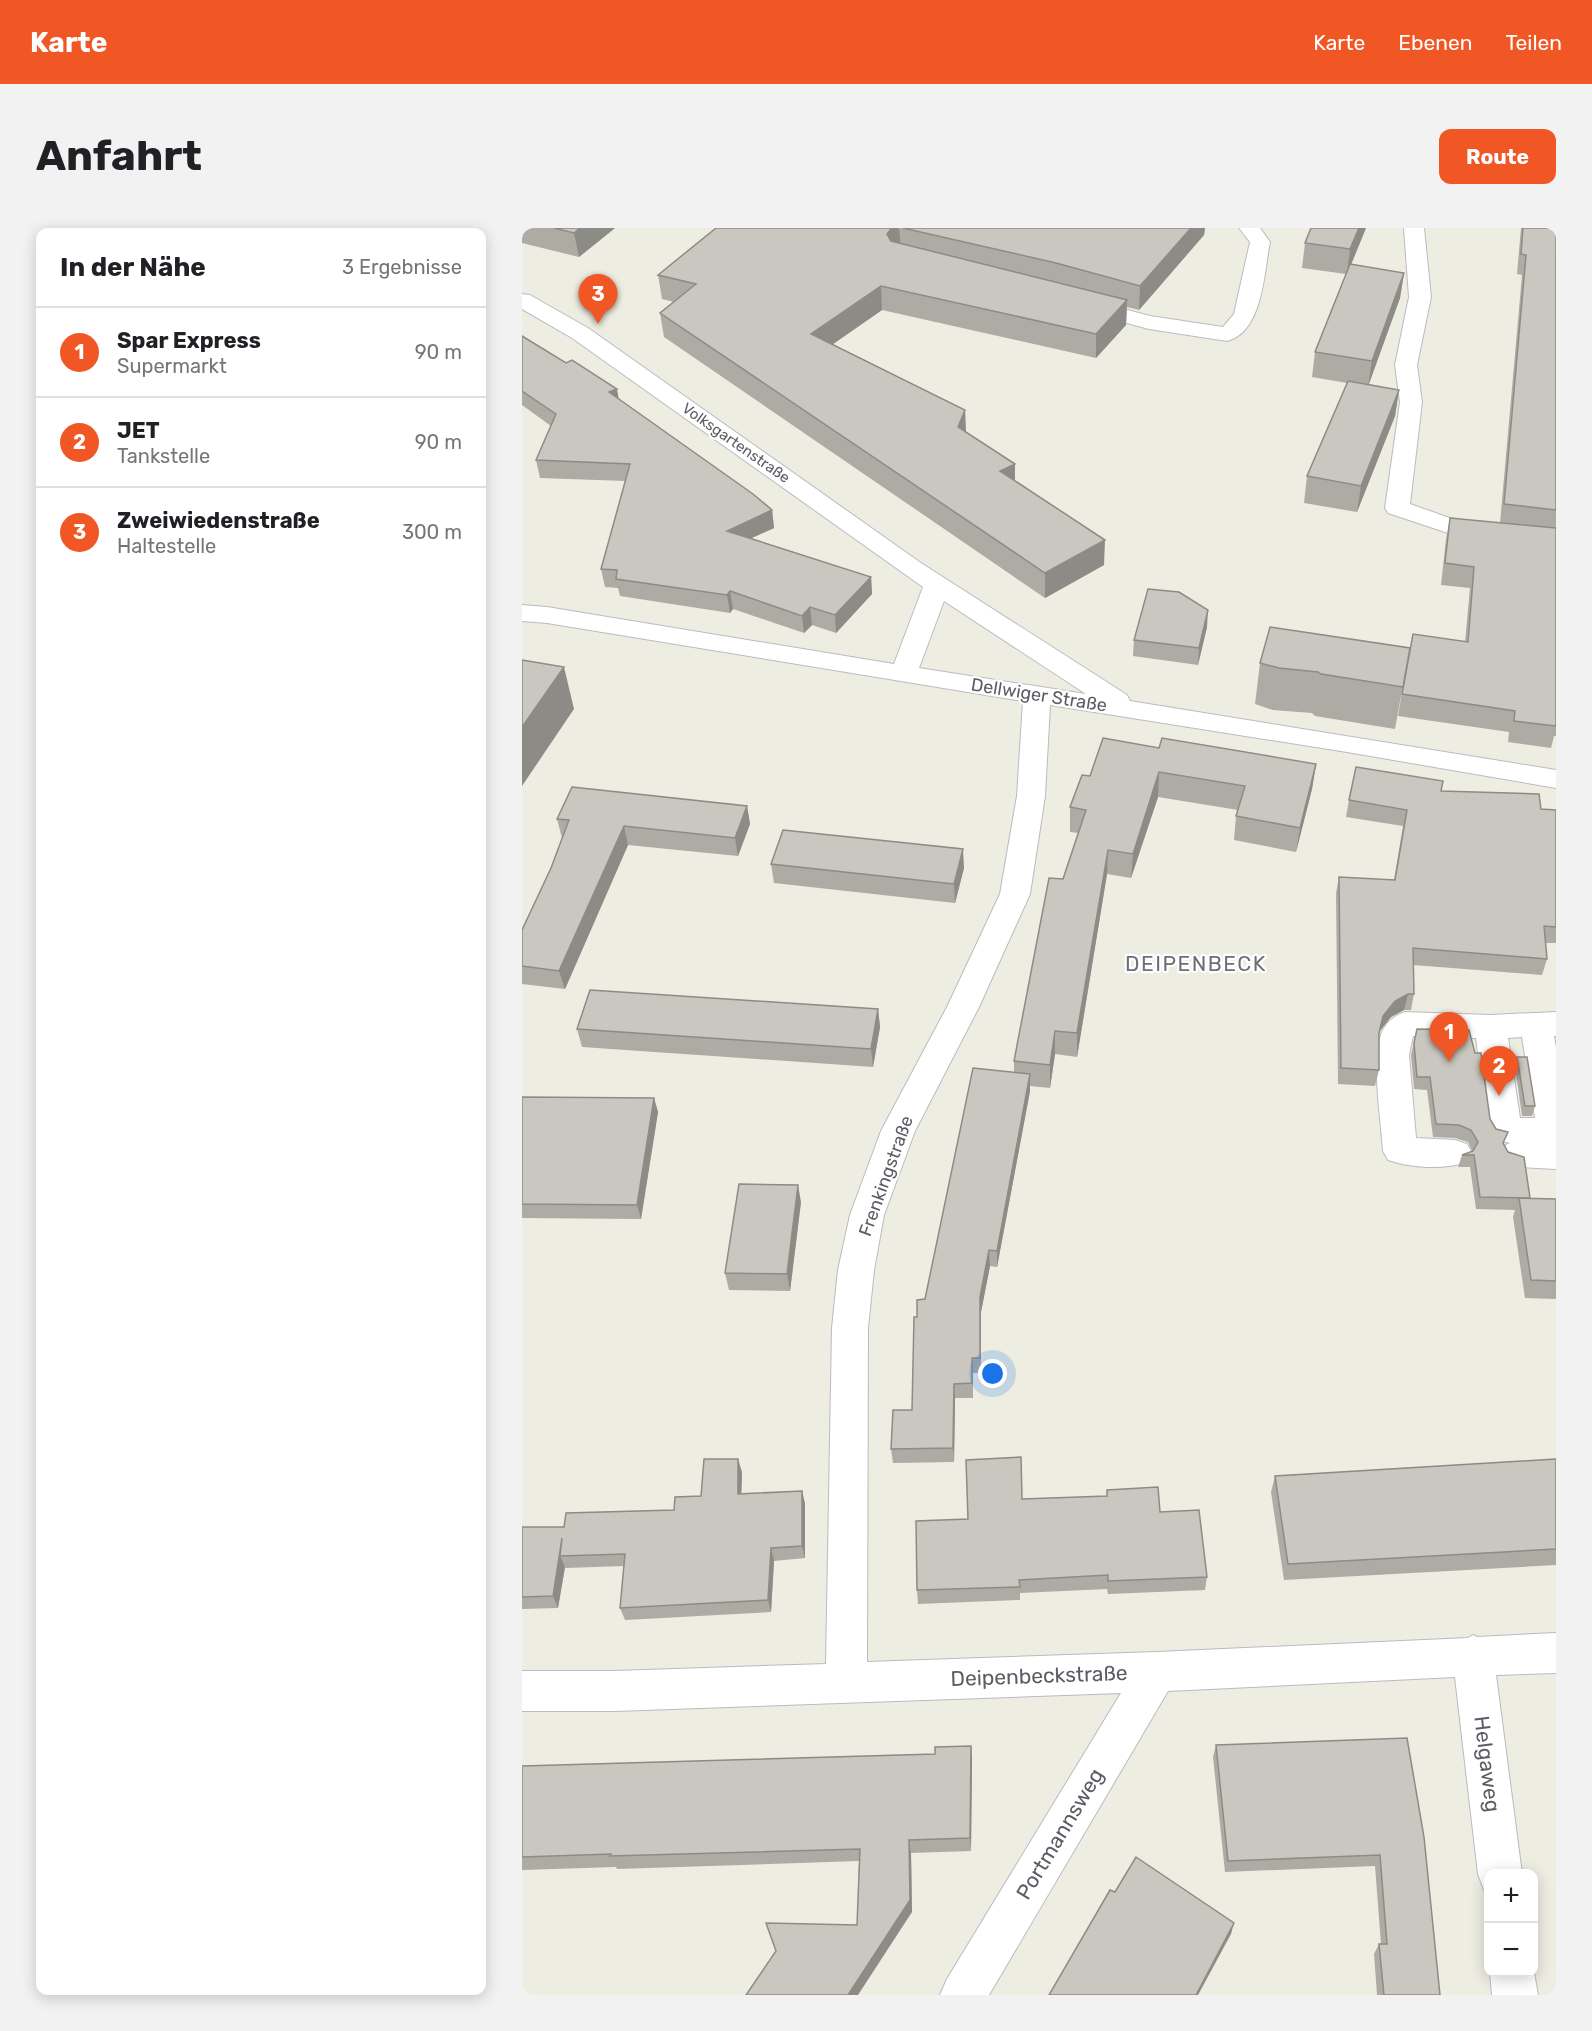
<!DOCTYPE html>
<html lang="de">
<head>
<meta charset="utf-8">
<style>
	body { margin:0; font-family:Rubik,sans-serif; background:#f2f2f2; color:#202124 }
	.controls { position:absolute; right:18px; bottom:18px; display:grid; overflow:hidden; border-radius:12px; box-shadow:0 3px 15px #0003 }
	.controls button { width:54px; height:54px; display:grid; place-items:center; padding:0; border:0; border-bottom:2px solid #e0e0e0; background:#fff; color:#202124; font:30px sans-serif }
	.you { position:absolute; left:471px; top:1146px; width:21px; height:21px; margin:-15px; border:4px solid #fff; border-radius:50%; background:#1a73e8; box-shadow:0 0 0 9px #1a73e833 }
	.badge { display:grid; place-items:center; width:39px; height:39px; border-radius:50%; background:#f05725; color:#fff; font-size:20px; font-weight:700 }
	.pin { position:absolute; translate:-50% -50px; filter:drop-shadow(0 2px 3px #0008) }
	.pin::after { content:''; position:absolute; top:32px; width:21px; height:18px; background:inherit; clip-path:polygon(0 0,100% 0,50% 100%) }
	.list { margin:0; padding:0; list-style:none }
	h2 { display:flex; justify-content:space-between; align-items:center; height:78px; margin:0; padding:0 24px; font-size:26px }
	h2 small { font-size:20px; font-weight:400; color:#757577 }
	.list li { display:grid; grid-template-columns:39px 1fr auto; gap:18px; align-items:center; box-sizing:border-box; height:90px; padding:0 24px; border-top:2px solid #e0e0e0 }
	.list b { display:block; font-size:22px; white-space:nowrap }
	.list p { margin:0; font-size:20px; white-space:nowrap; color:#757577 }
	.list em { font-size:20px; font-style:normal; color:#757577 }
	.map { position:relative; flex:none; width:1034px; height:1767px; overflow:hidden; border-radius:12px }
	header { display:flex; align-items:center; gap:36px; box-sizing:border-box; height:84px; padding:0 30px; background:#f05725; color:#fff }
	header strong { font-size:28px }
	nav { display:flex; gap:33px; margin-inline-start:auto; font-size:21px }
	.intro { display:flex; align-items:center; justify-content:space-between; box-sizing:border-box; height:144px; padding:0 36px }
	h1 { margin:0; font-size:42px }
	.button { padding:15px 27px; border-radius:12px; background:#f05725; color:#fff; font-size:21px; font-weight:700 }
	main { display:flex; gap:36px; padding:0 36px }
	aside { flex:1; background:#fff; border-radius:12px; box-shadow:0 3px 15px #0003 }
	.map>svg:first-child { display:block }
</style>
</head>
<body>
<header>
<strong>Karte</strong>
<nav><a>Karte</a><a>Ebenen</a><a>Teilen</a></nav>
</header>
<div class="intro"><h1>Anfahrt</h1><a class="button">Route</a></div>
<main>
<aside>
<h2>In der Nähe<small>3 Ergebnisse</small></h2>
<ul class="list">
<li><span class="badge">1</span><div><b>Spar Express</b><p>Supermarkt</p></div><em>90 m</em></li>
<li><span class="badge">2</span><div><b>JET</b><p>Tankstelle</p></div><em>90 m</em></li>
<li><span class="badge">3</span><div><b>Zweiwiedenstraße</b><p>Haltestelle</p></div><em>300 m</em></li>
</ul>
</aside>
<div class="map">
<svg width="1034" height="1767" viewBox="0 0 1034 1767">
	<rect width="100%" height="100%" fill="#eeede2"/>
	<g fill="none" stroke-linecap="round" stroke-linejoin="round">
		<g stroke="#babbc2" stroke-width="2">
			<g id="minor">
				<path d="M717 0H738L748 14C742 44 741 104 705 113L627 101 553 81 550 76 553 71 561 70 628 88 701 99 712 86 728 14Z"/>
				<polygon points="882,0 902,0 909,69 895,137 900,174 888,276 942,295 1034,306 1034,320 938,309 866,285 863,280 878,174 873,137 887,69"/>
				<path d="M0 66 8 67 66 100 399 335 605 467 608 473 1034 542V560L825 524 528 477 523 568 508 666 457 779 393 903 362 987 352 1042 346 1100 345 1434 635 1424 946 1410 951 1407 955 1409 1034 1405V1445L974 1447 1000 1646H966V1663L962 1662 956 1646 933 1449 646 1463 467 1767H418L425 1751 599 1465 93 1483H0V1443H93L304 1436 310 1100 316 1042 328 987 359 903 425 779 478 666 495 568 501 473 25 395 0 393V377L25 379 372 436 401 359 50 110 0 81ZM422 373 564 466 397 440Z"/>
				<path d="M883 784 968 787 1034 784V808H1032L1034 820V941L996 939 984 935 979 926 984 917 988 915 971 911 966 902 954 810 891 808 887 827 894 910 933 912 945 916 950 925 945 934C922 942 889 940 866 932L861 923C859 892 850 838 858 810 861 797 871 788 883 784ZM1000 809 1013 890H998L986 810Z"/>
				<polygon points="1011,1739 1016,1767 970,1767 968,1744 1011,1744"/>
			</g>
		</g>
		<use href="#minor" fill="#fff" fill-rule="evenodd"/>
	</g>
	<g fill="#adaba4">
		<polygon points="0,0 93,0 57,29 0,15"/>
		<polygon points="194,0 683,0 682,7 617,82 605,79 604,97 574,130 360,82 311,116 443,182 444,204 493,236 493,253 582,337 523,370 142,109 138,85 152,74 140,71 136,47"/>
		<polygon points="789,0 844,0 829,37 882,45 878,70 847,156 877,162 873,188 835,284 782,275 785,248 825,155 790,149 793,124 824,46 780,40 783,15"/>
		<polygon points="999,0 1034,0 1034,508 1032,508 1029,520 986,514 987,504 876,488 883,446 873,501 793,488 790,485 751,482 733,476 738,435 888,420 943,414 948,360 919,357 924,311 928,290 978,295 1000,47 995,46"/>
		<polygon points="0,108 97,171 250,282 252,300 229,310 349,349 350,366 314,405 290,397 282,405 211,381 208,385 98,368 96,360 83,359 79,341 104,253 18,250 14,232 29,198 0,177"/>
		<polygon points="685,399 676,437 611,428 612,412"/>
		<polygon points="637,520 794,536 790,561 774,624 712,612 714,588 716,582 636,569 609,650 585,646 555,829 533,826 528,860 508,858 508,863 475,1039 468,1038 459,1084 459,1145 451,1145 451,1170 433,1170 432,1234 371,1235 369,1221 390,1182 395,1089 492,845 492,833 541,651 557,605 548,604 548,579 568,548"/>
		<polygon points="919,563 1019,581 1034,582 1034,715 1024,715 1025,731 1020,747 891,737 892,766 889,782 882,782 869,789 857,804 857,842 853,858 816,856 814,665 817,649 872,652 881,598 824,589 827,572"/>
		<polygon points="225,578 228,596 216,628 106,617 43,761 0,756 0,702 29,640 40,610 35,591"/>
		<polygon points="249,636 442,640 433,675 252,655"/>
		<polygon points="356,781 358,799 351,839 60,819 55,801"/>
		<polygon points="895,801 968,891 982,916 1008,971 1034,971 1034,1071 1003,1070 991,989 993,982 954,981 948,939 936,939 940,927 950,923 946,914 933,910 911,909 905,862 892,861 889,827"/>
		<polygon points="995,829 1013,878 1010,888 1000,888 993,838"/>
		<polygon points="0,869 132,870 136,884 119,991 0,990"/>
		<polygon points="279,974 268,1063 207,1062 203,1045"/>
		<polygon points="1034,1231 1034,1337 762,1352 749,1264 753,1248"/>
		<polygon points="220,1244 219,1266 280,1263 283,1276 283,1330 252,1333 249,1384 103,1392 98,1380 102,1338 44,1340 43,1339 36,1380 0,1381 0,1299 42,1299 152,1282 179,1268"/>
		<polygon points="585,1262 638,1284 685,1349 683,1362 586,1366 585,1361 498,1365 498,1372 396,1376 395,1362 446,1291 500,1271 585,1268"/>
		<polygon points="885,1510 918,1767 855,1767 852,1726 857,1716 859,1716 853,1638 703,1644 691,1529 694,1517"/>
		<polygon points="449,1518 450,1532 449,1623 389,1625 390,1684 335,1697 337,1633 95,1641 94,1639 0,1642 0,1538 413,1526"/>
	</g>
	<g fill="#8d8b86">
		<polygon points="58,0 93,0 57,29 52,5"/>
		<polygon points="373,0 377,0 379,23 370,25 365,6 369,1"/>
		<polygon points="669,0 683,0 682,7 617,82 618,58"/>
		<polygon points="837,0 844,0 825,46 828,21"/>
		<polygon points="882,45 878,70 846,158 850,133"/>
		<polygon points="359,58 360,82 291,130 289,106"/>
		<polygon points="605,72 604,97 574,130 574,106"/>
		<polygon points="95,161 98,178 87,164"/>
		<polygon points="877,162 873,188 835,284 839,258"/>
		<polygon points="443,182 444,207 436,199"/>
		<polygon points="493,236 493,261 478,243"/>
		<polygon points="250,282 252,300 208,320 205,303"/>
		<polygon points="583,312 582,337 523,370 523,345"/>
		<polygon points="349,349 350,366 314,405 313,387"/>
		<polygon points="208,363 211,381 208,385 205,367"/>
		<polygon points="288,379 290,397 282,405 280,388"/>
		<polygon points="686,382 685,399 676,437 677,420"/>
		<polygon points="42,439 52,481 0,558 0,499"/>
		<polygon points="794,536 790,561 774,624 778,600"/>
		<polygon points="637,544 636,569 609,650 611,626"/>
		<polygon points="225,578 228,596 216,628 213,610"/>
		<polygon points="102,598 106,617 43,761 37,743"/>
		<polygon points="441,621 442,640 433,675 432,656"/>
		<polygon points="586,622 585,646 555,829 555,805"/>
		<polygon points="886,766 882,782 869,789 857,804 861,788 873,773"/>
		<polygon points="356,781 358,799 351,839 349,821"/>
		<polygon points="533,803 533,826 528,860 528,837"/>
		<polygon points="508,846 508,863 475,1039 475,1023"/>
		<polygon points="132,870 136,884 119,991 115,977"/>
		<polygon points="276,957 279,974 268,1063 265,1046"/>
		<polygon points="467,1022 468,1038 459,1084 459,1145 458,1069"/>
		<polygon points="432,1156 433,1170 432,1234 431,1220"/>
		<polygon points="216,1231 220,1244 219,1279 216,1266"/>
		<polygon points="280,1263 283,1276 283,1330 280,1318"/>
		<polygon points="40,1310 38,1328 43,1339 36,1380 31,1368"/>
		<polygon points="249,1320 252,1333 249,1384 246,1372"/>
		<polygon points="449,1518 450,1532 449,1623 448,1610"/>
		<polygon points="387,1612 389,1625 390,1684 336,1767 326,1767"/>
		<polygon points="712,1695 709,1706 676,1767 674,1767"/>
	</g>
	<g fill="#c9c7bf" stroke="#8d8b86" stroke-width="1.5">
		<polygon points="32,0 58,0 52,5"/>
		<polygon points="194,0 373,0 369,1 365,6 369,13 605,72 574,106 359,58 289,106 443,182 436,199 493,236 478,243 583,312 523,345 138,85 174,56 136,47"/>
		<polygon points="381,0 669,0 618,58 534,35"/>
		<polygon points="789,0 837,0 828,21 783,15"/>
		<polygon points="1001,0 1034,0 1034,282 982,276 1004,27 999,26"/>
		<polygon points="828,36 882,45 850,133 793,124"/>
		<polygon points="0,108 44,135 50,132 95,161 87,164 231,266 250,282 205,303 349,349 313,387 288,379 280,388 208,363 205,367 94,351 95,342 79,341 108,236 14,232 34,186 0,163"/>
		<polygon points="826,153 877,162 839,258 785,248"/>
		<polygon points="928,290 1034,300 1034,498 992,493 993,483 880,466 891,406 946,414 952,339 923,335"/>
		<polygon points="626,361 657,364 686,382 677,420 612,412"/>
		<polygon points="748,399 888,420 881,459 799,446 796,444 757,440 738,435"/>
		<polygon points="0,432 42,439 0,499"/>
		<polygon points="581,510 637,520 640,510 794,536 778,600 714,588 723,558 637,544 611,626 586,622 555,805 533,803 528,837 492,833 527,650 541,651 564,582 548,579 560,547 568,548"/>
		<polygon points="834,539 921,553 919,563 1017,566 1019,581 1034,582 1034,699 1022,698 1025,731 891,720 892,766 886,766 873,773 861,788 857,805 857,842 819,840 817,649 873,652 885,582 827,572"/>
		<polygon points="50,559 225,578 213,610 102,598 37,743 0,738 0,702 29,640 47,592 35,591"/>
		<polygon points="261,602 441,621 432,656 249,636"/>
		<polygon points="68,762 356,781 349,821 55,801"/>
		<polygon points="895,801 947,802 953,825 959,825 968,891 974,901 986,904 981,915 986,924 1002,929 1008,970 958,969 952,927 940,927 951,923 956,914 949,902 937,897 914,896 908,849 895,849 892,815"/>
		<polygon points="995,829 1005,829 1013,878 1003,878"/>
		<polygon points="451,840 508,846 475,1023 467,1022 458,1069 458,1130 450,1130 450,1155 432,1156 431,1220 369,1221 371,1182 390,1182 392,1089 395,1089 395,1072 403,1071"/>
		<polygon points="0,869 132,870 115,977 0,976"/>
		<polygon points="217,956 276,957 265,1046 203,1045"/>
		<polygon points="997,970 1034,971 1034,1053 1009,1052"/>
		<polygon points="499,1229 500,1271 585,1268 585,1262 636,1259 638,1284 677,1282 685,1349 586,1353 586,1347 497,1352 498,1359 395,1362 394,1293 446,1291 444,1232"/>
		<polygon points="182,1231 216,1231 216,1266 280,1263 280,1318 249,1320 246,1372 98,1380 103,1326 38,1328 40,1310 31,1368 0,1369 0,1299 42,1299 44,1285 152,1282 153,1269 179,1268"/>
		<polygon points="1034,1231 1034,1321 766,1336 753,1248"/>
		<polygon points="885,1510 902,1609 918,1767 862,1767 857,1716 865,1716 858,1627 706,1633 694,1517"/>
		<polygon points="449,1518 448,1610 387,1612 388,1672 326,1767 224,1767 254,1723 244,1695 335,1697 338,1621 88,1628 89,1626 0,1629 0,1538 413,1526 413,1519"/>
		<polygon points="614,1629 712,1695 674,1767 527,1767 588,1662 593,1664"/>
	</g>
	<g text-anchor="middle" stroke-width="4.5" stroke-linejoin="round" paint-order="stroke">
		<g font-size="15" fill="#5a5d64" stroke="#fff">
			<text transform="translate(214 215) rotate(35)" y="5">Volksgartenstraße</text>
		</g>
		<g font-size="18" fill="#5a5d64" stroke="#fff">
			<text transform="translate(517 467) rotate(9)" y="6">Dellwiger Straße</text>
			<text transform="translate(364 948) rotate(-70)" y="6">Frenkingstraße</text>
		</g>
		<g font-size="21" letter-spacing="1.5" fill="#6b6f76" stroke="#fff">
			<text x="674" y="743">DEIPENBECK</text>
		</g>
		<g font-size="21" fill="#5a5d64" stroke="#fff">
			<text transform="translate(517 1448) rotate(-2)" y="7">Deipenbeckstraße</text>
			<text transform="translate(965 1536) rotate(83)" y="7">Helgaweg</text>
			<text transform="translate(538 1606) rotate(-59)" y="7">Portmannsweg</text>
		</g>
	</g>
</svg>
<div class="controls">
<button>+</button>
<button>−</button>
</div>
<div class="you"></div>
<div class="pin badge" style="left:927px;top:834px">1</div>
<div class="pin badge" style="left:977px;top:868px">2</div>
<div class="pin badge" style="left:76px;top:96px">3</div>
</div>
</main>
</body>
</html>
